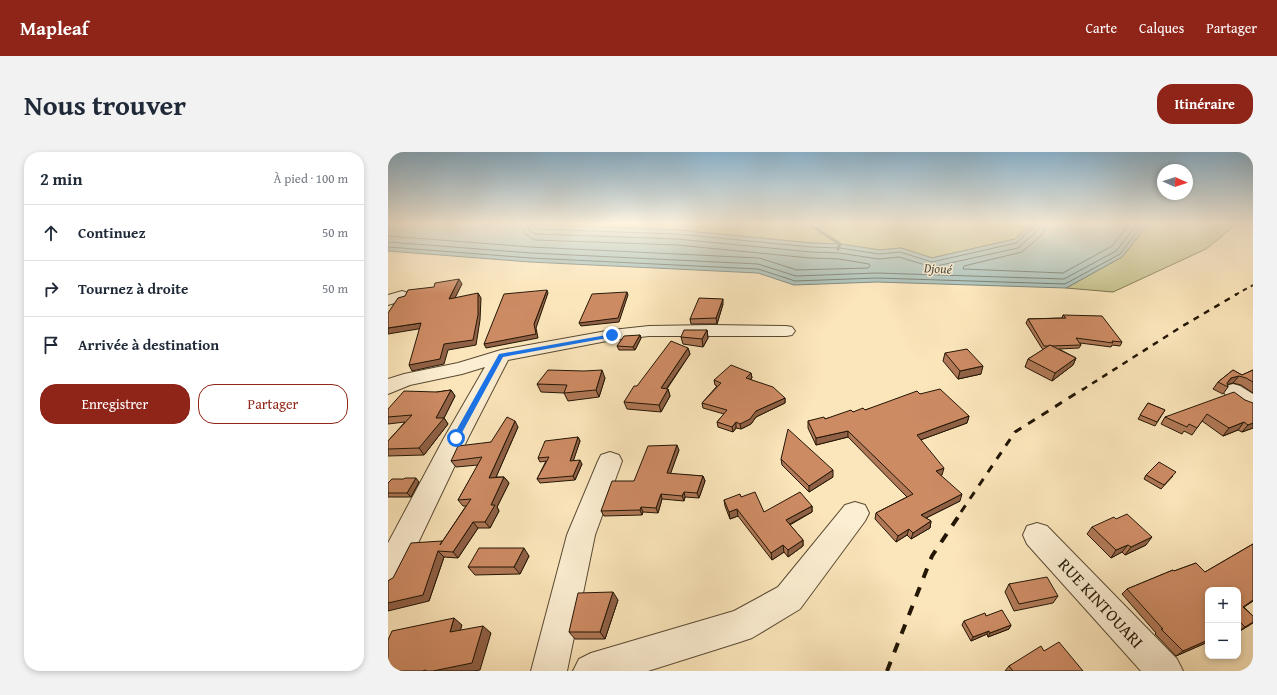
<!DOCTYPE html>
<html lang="fr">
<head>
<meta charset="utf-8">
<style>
	body { margin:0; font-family:"Gentium Book Plus",serif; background:#f2f2f3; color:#1f2937 }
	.controls { position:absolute; right:12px; bottom:12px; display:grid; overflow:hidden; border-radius:8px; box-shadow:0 2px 6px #0003 }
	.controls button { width:36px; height:36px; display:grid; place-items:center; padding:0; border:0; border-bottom:1px solid #e0e1e3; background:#fff; color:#1f2937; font:20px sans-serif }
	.compass { position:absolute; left:769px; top:12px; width:36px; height:36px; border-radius:50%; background:#fff; box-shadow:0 2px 6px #0003; rotate:93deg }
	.stop { position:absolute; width:12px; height:12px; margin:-9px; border:3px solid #1a73e8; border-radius:50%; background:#fff }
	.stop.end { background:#1a73e8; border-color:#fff; box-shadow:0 1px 4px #0008 }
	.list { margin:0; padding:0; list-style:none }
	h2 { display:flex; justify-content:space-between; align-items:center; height:52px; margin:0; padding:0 16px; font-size:17px }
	h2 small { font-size:13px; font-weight:400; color:#747a83 }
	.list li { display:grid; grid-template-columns:26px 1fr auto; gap:12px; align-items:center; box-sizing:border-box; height:56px; padding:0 16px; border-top:1px solid #e0e1e3 }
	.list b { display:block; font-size:15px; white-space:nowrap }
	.list em { font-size:13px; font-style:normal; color:#747a83 }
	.actions { display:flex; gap:8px; padding:12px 16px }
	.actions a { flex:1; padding:9px 0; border:1px solid #8f2418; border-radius:16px; text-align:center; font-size:14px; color:#8f2418 }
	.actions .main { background:#8f2418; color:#fff }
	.icon { flex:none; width:22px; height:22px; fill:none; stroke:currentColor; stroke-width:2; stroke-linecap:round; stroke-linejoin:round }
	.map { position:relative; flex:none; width:865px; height:519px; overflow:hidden; border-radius:16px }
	header { display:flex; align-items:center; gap:24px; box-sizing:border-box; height:56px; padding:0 20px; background:#8f2418; color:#fff }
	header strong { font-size:19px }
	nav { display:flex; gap:22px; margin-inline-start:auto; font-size:14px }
	.intro { display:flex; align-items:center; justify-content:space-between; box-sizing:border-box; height:96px; padding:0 24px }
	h1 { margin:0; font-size:28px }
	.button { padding:10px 18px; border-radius:16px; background:#8f2418; color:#fff; font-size:14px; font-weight:700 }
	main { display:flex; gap:24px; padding:0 24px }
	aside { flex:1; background:#fff; border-radius:16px; box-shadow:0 2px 6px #0003 }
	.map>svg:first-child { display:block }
</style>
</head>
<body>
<header>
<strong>Mapleaf</strong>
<nav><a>Carte</a><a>Calques</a><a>Partager</a></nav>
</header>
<div class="intro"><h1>Nous trouver</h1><a class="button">Itinéraire</a></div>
<main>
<aside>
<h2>2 min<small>À pied · 100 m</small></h2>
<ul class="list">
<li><svg class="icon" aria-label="ahead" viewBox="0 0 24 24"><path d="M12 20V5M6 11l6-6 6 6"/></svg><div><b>Continuez</b></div><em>50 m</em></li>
<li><svg class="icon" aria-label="right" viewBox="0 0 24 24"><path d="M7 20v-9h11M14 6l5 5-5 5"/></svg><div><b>Tournez à droite</b></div><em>50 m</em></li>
<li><svg class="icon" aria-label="arrive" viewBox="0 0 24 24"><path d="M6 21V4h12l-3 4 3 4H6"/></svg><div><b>Arrivée à destination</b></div></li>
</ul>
<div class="actions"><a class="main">Enregistrer</a><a>Partager</a></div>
</aside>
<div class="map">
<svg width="865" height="519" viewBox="0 0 865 519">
	<rect width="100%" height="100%" fill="#fbe5ba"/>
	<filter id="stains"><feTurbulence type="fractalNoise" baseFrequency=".005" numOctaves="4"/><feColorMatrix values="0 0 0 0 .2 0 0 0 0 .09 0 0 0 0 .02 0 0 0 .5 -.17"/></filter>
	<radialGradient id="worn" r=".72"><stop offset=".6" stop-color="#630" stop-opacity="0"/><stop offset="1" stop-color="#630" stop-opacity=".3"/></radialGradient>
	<g fill="#c5c28b" stroke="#746c48">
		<polygon points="99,71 645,71 627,87 544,106 513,96 492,98 452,92 423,91 290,78"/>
		<polygon points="761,71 855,71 849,72 818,97 725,140 678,136 734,105"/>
	</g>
	<polygon fill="#a2bdb8" stroke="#6f7a70" points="0,71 99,71 290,78 423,91 452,92 492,98 513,96 544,106 627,87 645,71 761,71 734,105 678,136 489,130 406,133 370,121 142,110 0,99"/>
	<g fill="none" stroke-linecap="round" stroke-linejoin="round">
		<g stroke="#626a5e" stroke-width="1">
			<polyline points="139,71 141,78 148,82 289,87 423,100 451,101 491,107 511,105 544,115 630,96 650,78 652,71"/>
			<polyline points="144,71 148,77 289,82 423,95 452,96 491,102 512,100 544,110 628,91 646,75 647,71"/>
			<polyline points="658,71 655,82 634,100 576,114 575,117 675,121 724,94 742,71"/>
			<polyline points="0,84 143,95 371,106 409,118 480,116 482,114 481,112 451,107 422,106 289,93 147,88 137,82 133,71"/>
			<polyline points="0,90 143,101 370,112 408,124 489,121 676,127 728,99 750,71"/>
			<polyline points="0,95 143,106 370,117 407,129 489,126 677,132 732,102 756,71"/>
		</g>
		<polyline stroke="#6f7a70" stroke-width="3" points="419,71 452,92 450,97"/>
		<g stroke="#594a32" stroke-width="2">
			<g id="minor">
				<polygon points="14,139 20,141 22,144 20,147 0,153 0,143"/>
				<polygon points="324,173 398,174 404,175 407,179 404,183 398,184 261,184 224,188 120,208 80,286 11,431 0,435 0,391 56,286 97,215 74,222 22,233 0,242 0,227 16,222 70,211 113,198 224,178 261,174"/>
				<path d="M845 232 852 234 865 242V259C854 256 841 249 835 239L838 234Z"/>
				<polygon points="222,300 231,303 234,309 207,383 179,519 143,519 179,383 210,309 213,303"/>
				<polygon points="467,350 477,353 481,361 477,369 412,457 364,486 352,490 260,519 185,519 191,507 203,501 346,459 390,435 457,353"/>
				<polygon points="649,371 659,374 789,507 795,519 753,519 639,392 635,383 639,374"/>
			</g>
		</g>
		<use href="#minor" fill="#fceed2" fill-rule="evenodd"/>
		<polyline stroke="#231605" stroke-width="2" stroke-dasharray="4.5 4.5" stroke-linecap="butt" points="847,143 865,133"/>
		<polyline stroke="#231605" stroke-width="2.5" stroke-dasharray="6 6" stroke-linecap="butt" points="694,238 793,175 849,142"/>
		<polyline stroke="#231605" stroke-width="3" stroke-dasharray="8 8" stroke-linecap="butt" points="573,360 627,280 695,237"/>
		<polyline stroke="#231605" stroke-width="4" stroke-dasharray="10 10" stroke-linecap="butt" points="499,519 544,404 574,359"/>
	</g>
	<g fill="#b07856" stroke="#231605">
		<polygon points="335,152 329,172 303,172 302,167"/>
		<polygon points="675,163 734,190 732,194 724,193 723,195 692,191 693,193 691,196 671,197 688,206 685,213 664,229 637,215 640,207 655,198 638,171 640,167 674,166"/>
		<polygon points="319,178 320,186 315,195 295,192 293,185"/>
		<polygon points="252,183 253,186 247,198 231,198 229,194"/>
		<polygon points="300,196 302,202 279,237 280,237 282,244 273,260 239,257 236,250 249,234"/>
		<polygon points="557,201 593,222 570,227 555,209"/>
		<polygon points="845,218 854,223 865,218 865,241 853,233 845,231 839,232 840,235 835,242 825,237 830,230"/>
		<polygon points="363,221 364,226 362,227 397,246 397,251 368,265 363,272 353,277 348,276 345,280 330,275 329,270 336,262 315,256 314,251 329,234 327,233 326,228"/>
		<polygon points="217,226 211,245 180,249 176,241 153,240 149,232"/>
		<polygon points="63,238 67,244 56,266 60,272 36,303 0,304 0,289 17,270 0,272 0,257 49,240"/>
		<polygon points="532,242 581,264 579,271 532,288 554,323 553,324 572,349 538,366 543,369 542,376 523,387 519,383 508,390 487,367 488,361 519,345 460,285 428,293 420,276 420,269 437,267 465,260 477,258"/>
		<polygon points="857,248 865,276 854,280 850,278 835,284 814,269 804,283 796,279 794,282 773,272 777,265"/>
		<polygon points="760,251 777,258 767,274 750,267"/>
		<polygon points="130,275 108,325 116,325 121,331 109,355 111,359 102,376 90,376 70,406 56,405 41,449 5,426 54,390 78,354 75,354 70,348 90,313 68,315 63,309 103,290"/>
		<polygon points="190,285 192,289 185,308 194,312 187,328 152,331 149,327 158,309 152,310 150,306"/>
		<polygon points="291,298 282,322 315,324 317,329 311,346 297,345 296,349 274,347 270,361 255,360 254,363 216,364 213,359 246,329"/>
		<polygon points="393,307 445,325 421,340 394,313"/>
		<polygon points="758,323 785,324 773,337 756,327"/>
		<polygon points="31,330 23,345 0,345 0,331"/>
		<polygon points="353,345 376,360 424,354 424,360 402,373 415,388 415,394 400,405 396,400 384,408 350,364 342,367 337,354 336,348"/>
		<polygon points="704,375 758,393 737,403 734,400 723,406 699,382"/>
		<polygon points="865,392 865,449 856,455 865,464 865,471 850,480 850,438 820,438 820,490 788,504 767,482 768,481 734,442 739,437 785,418 786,419 808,411 817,420"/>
		<polygon points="141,404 132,422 87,423 80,415"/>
		<polygon points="621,432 670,444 665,451 626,459 617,440"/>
		<polygon points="230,448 217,487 187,487 181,480"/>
		<polygon points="598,464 623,473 621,477 600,485 599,482 583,489 574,473 576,469"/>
		<polygon points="656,499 695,519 617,519 621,514"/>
	</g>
	<g fill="#906146" stroke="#231605">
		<polygon points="71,127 74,132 64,152 61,147"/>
		<polygon points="159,138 160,141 148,176 150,186 98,196 96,192 146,172"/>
		<polygon points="239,140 240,143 231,170 193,174 191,171"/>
		<polygon points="90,141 93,146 92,168 88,193 60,198 56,212 24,219 21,213"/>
		<polygon points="335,147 335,152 329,172 328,166"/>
		<polygon points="33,171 36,176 0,182 0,176"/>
		<polygon points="319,178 320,186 315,195 314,187"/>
		<polygon points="252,183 253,186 247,198 245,195"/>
		<polygon points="300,196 302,202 274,243 273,236"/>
		<polygon points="688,206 685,213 664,229 667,221"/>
		<polygon points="595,214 593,222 570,227 572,219"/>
		<polygon points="214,218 217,226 211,245 208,238"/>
		<polygon points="363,221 364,226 358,231 358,226"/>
		<polygon points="851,224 845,231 838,233 843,226"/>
		<polygon points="280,237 282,244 273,260 271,253"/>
		<polygon points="63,238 67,244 56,266 60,272 36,303 31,296"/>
		<polygon points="397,246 397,251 368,265 363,272 353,277 352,272 368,259"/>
		<polygon points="581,264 579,271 527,290 529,283"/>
		<polygon points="127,269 130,275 105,332 101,326"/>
		<polygon points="348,270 348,276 345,280 344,275"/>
		<polygon points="856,270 850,278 835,284 841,276"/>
		<polygon points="865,271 865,276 854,280 860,273"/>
		<polygon points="460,279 460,285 428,293 428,286"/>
		<polygon points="190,285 192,289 184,313 182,309"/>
		<polygon points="289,293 291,298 281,326 279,321"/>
		<polygon points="192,308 194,312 187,328 185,324"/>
		<polygon points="556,316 554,323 546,326 548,319"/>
		<polygon points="445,318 445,325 421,340 421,334"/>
		<polygon points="315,324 317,329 311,346 309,341"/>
		<polygon points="116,325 121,331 109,355 111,359 102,376 97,370 103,353"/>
		<polygon points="28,326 31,330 23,345 19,341"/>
		<polygon points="296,340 297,345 296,349 294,344"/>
		<polygon points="273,342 274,347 270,361 268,356"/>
		<polygon points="574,342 572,349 532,369 533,363"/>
		<polygon points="424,354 424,360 398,374 398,368"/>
		<polygon points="253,355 255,360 254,363 252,358"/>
		<polygon points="349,357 350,364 342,367 341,360"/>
		<polygon points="543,369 542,376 523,387 525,381"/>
		<polygon points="85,370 90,376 70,406 65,400"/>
		<polygon points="521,377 519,383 508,390 510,384"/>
		<polygon points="764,385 758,393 737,403 743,395"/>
		<polygon points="415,388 415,394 400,405 400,398"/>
		<polygon points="395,393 396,400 384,408 383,401"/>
		<polygon points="740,393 734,400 723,406 728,398"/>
		<polygon points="136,396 141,404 132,422 126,415"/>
		<polygon points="50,399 56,405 41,449 0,459 0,451"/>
		<polygon points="225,440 230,448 217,487 212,480"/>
		<polygon points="865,448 865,449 850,459 855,455"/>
		<polygon points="66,466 74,473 70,487 62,480"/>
		<polygon points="865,470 862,473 850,480 857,475"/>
		<polygon points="623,473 621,477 600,485 602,481"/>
		<polygon points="95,474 103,481 92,518 85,519 45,519"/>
		<polygon points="601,479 599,482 583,489 585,485"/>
		<polygon points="820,488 820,490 788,504 795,499"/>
	</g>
	<g fill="#cd8b64" stroke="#231605">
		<polygon points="71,127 61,147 90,141 90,163 85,188 56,192 52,207 21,213 33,171 0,176 0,161 10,146 17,144 20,138 46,135 47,131"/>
		<polygon points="159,138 146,172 148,182 96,192 116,142"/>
		<polygon points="239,140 230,166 191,171 204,142"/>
		<polygon points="311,146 335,147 328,166 302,167"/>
		<polygon points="675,163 714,164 734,190 724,189 725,191 688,186 693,193 663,194 662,193 660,194 656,194 640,167 678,166"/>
		<polygon points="296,178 319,178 314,187 293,185"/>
		<polygon points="252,183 245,195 229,194 236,184"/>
		<polygon points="283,189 300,196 273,236 280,237 271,253 236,250 246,234 249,234"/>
		<polygon points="662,193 688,206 667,221 640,207"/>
		<polygon points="579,197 595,214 572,219 557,201"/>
		<polygon points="343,213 363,221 358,226 385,235 397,246 368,259 362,267 352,272 348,270 344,275 329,270 339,258 314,251 333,231 326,228"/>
		<polygon points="160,218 196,219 214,218 208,238 176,241 179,233 149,232"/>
		<polygon points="845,218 854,223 865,218 865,230 858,226 851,224 843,226 839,231 840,235 830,230"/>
		<polygon points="552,237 581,264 529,283 556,316 548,319 574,342 533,363 543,369 525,381 521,377 510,384 488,361 525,342 460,279 428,286 420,269 436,265 437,267 463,258 465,260 475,256 477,258 529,239 532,242"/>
		<polygon points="63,238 48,266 56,266 31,296 0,297 0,289 24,263 0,265 0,257 16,239 49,240"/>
		<polygon points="846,240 857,248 865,251 865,271 860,273 856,270 841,276 819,262 809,276 801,272 799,275 777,265"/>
		<polygon points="760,251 777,258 769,270 752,263"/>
		<polygon points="119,265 127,269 101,326 116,325 103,353 107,353 97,370 85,370 65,400 50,399 35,443 0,451 0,430 1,428 5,426 23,391 54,389 52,393 83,347 70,348 94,305 63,309 70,294 103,290"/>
		<polygon points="400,277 445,318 421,334 393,307"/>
		<polygon points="190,285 182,309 192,308 185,324 149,327 161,305 150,306 157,289"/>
		<polygon points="289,293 279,321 315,324 309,341 296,340 294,344 273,342 268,356 253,355 252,358 213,359 224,329 246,329 260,294"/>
		<polygon points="771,310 788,320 776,333 758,323"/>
		<polygon points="17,326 28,326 19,341 0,341 0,331 4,327 16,327"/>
		<polygon points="367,340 376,360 412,340 424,354 398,368 415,388 400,398 395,393 383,401 349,357 341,360 336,348 352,342 353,345"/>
		<polygon points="739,362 764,385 743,395 740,393 728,398 704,375 726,365 728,367"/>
		<polygon points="865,392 865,448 855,455 865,464 865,470 857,475 852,470 850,472 850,438 820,438 820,488 795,499 773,477 775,477 739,437 785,418 786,419 808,411 817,420"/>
		<polygon points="91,396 136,396 126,415 80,415"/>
		<polygon points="659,425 670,444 631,452 621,432"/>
		<polygon points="225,440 212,480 181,480 190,441"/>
		<polygon points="614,458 623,473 602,481 601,479 585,485 576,469 597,461 598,464"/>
		<polygon points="66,466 62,480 95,474 84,511 45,519 37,519 38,518 34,519 0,519 0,488 4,479"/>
		<polygon points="671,490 695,519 625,519 621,514 653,494 656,499"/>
	</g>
	<linearGradient id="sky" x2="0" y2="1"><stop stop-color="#8cb8d5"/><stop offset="0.5" stop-color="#fdf3e0"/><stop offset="1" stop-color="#fdf3e0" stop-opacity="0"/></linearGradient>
	<rect width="865" height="143" fill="url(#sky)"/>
	<polygon fill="#1a73e8" points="224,182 225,182 225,185 115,205 70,288 65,288 64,286 111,202"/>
	<g text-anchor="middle" stroke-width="3" stroke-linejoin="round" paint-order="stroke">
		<g font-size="13" font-style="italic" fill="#4f5044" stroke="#fceed2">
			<text transform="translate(550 116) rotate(3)" y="5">Djoué</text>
		</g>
		<g font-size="17" fill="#231605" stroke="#fceed2">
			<text transform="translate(713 451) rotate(47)" y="6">RUE KINTOUARI</text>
		</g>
	</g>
	<rect width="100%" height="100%" filter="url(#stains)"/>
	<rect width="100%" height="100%" fill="url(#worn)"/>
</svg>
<div class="controls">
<button>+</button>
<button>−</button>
</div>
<svg class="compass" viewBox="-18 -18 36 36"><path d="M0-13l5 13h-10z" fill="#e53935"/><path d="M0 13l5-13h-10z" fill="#747a83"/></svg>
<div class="stop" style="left:68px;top:286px"></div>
<div class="stop end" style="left:224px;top:183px"></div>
</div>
</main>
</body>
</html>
